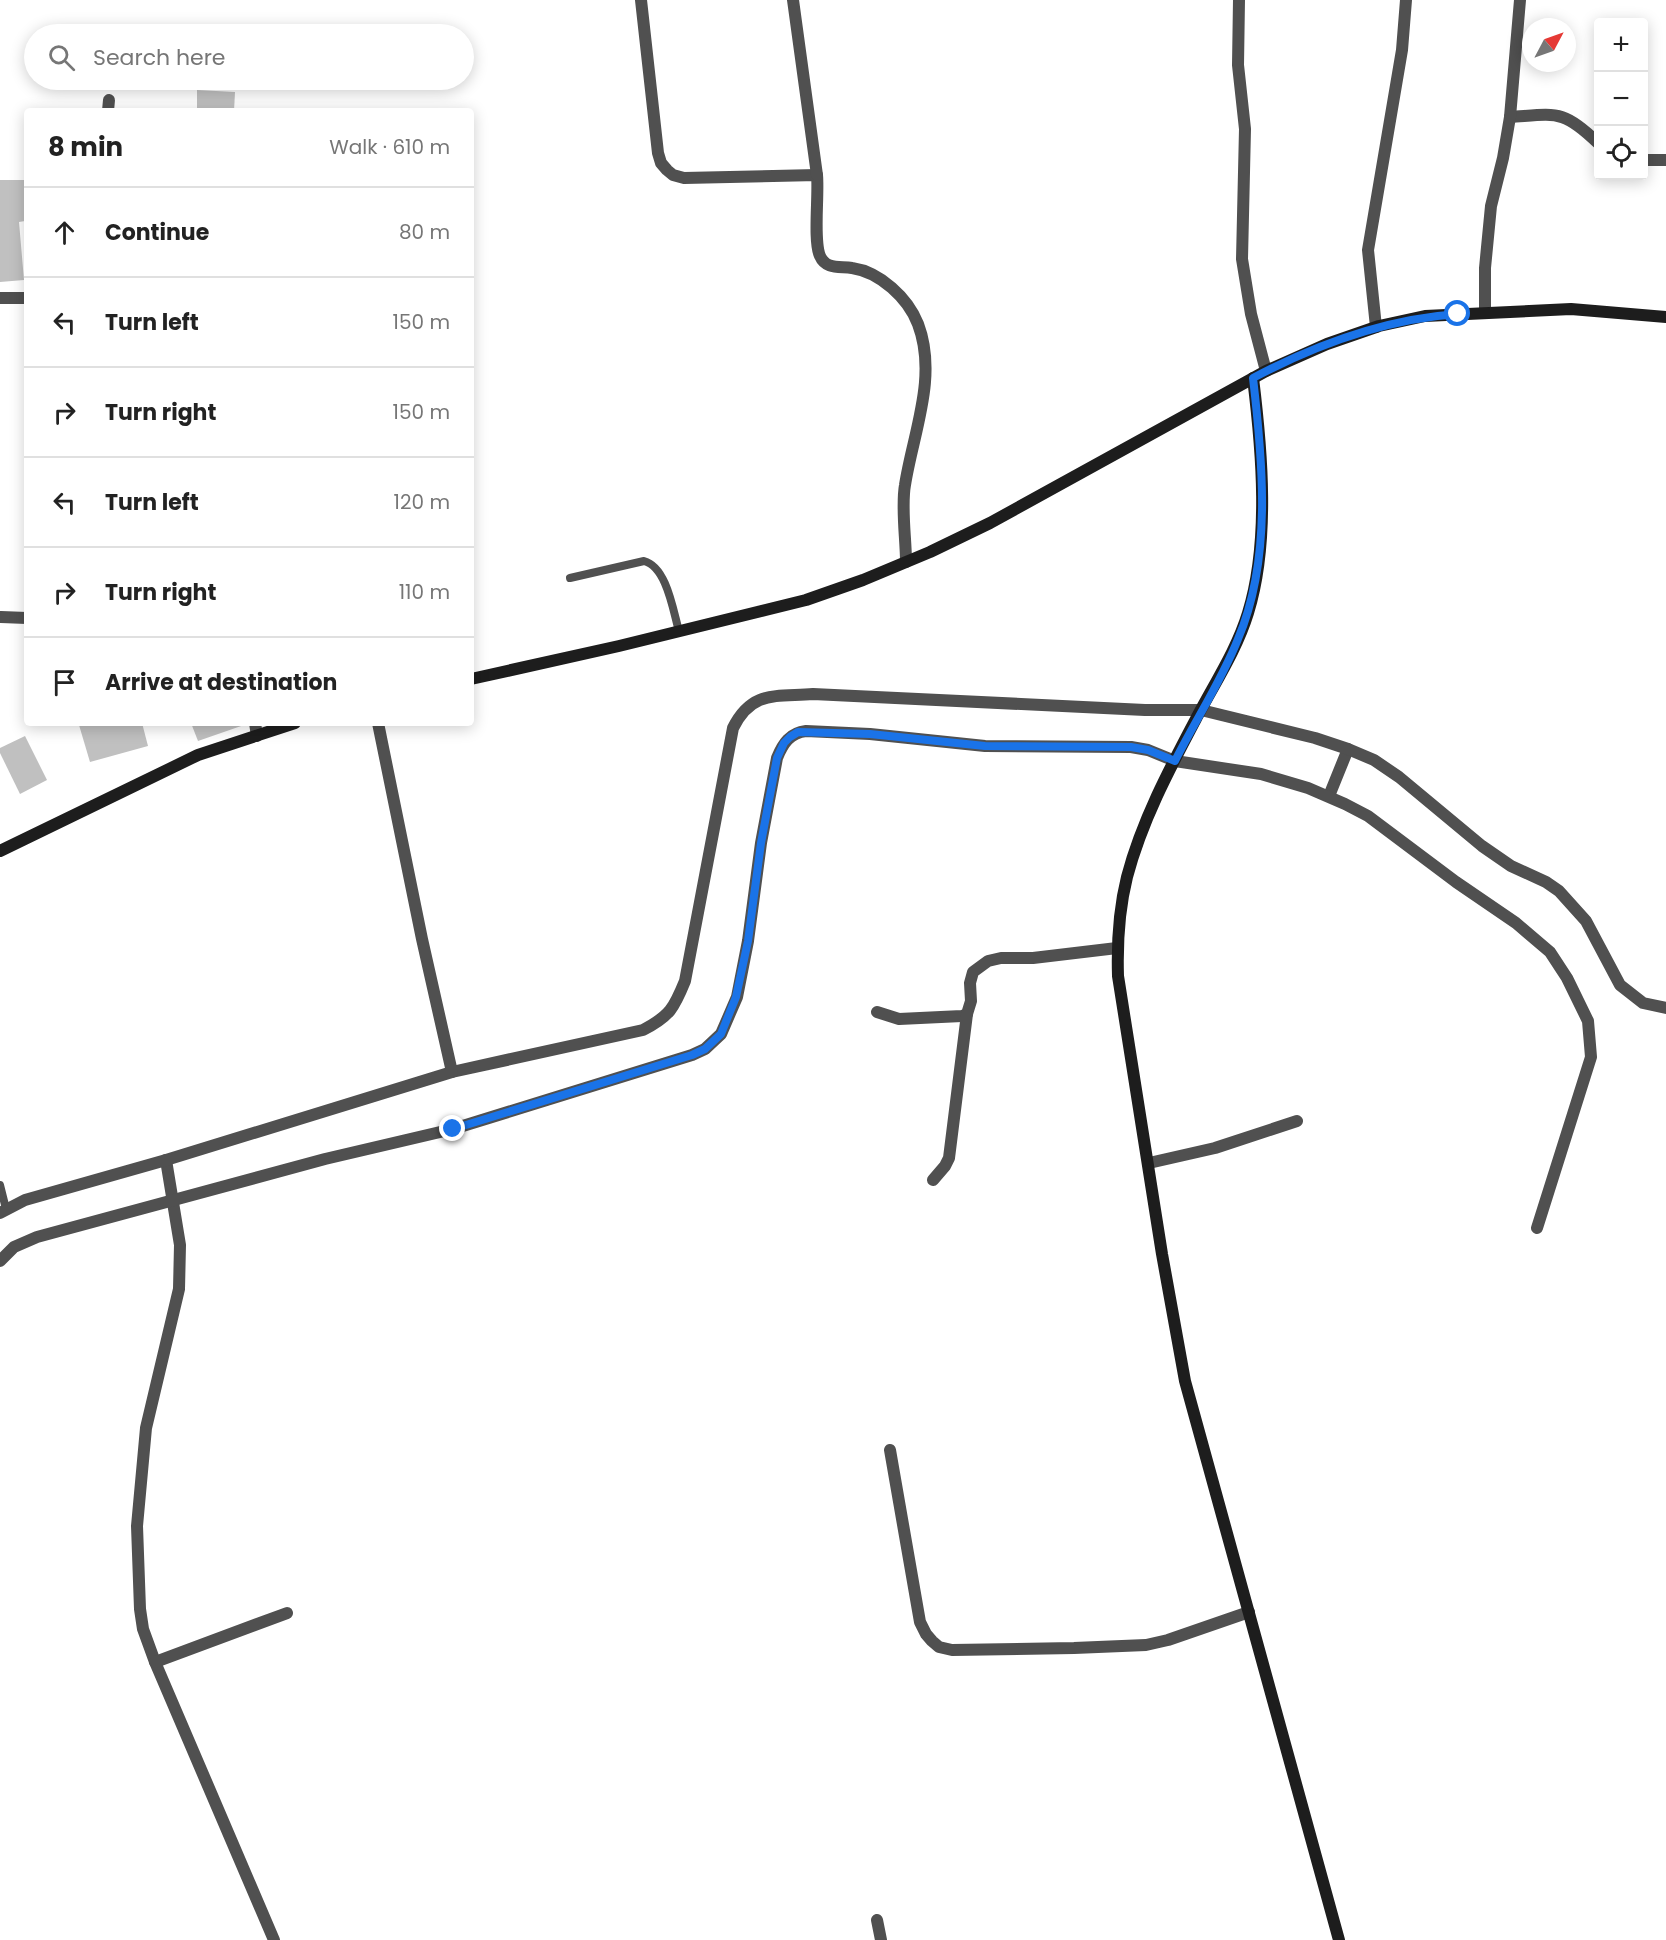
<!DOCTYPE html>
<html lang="en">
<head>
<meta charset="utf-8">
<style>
	body { margin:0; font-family:Poppins,sans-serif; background:#f6f6f6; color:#222 }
	.controls { position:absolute; right:18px; top:18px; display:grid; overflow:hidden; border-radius:6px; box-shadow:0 3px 15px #0003 }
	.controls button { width:54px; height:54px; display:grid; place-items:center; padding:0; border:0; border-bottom:2px solid #e0e0e0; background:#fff; color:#222; font:30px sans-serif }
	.compass { position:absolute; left:1522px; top:18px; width:54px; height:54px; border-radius:50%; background:#fff; box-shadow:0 3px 15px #0003; rotate:49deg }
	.stop { position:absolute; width:18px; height:18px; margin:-14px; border:4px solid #1a73e8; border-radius:50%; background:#fff }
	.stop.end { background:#1a73e8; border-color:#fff; box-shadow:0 2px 6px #0008 }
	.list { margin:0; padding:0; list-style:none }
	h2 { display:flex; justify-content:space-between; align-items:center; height:78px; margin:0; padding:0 24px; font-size:26px }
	h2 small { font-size:20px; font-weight:400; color:#767676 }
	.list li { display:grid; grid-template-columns:39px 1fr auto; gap:18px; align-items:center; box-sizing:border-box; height:90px; padding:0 24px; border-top:2px solid #e0e0e0 }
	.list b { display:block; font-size:22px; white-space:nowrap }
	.list em { font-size:20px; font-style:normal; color:#767676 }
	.icon { flex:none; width:33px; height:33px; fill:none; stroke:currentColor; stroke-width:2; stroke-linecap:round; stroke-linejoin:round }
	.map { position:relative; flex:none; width:1666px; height:1940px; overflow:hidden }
	.search { position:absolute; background:#fff; box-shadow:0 3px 15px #0003; left:24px; top:24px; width:450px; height:66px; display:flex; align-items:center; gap:15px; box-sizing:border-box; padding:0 21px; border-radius:33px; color:#767676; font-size:22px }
	.panel { position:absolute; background:#fff; box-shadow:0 3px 15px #0003; left:24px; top:108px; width:450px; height:618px; border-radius:6px }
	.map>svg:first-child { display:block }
</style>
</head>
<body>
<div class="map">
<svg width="1666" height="1940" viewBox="0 0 1666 1940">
	<rect width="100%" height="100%" fill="#fff"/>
	<g fill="#c0c0c0">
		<polygon points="197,90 235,92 234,111 197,111"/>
		<polygon points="0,180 25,180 25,221 19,222 24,280 0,282"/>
		<polygon points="87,723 142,723 148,746 90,762 79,725"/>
		<polygon points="191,723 243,723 244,725 198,741"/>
		<polygon points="25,736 47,780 20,794 0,753 0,748"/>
	</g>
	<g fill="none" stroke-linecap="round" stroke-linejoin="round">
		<g stroke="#505050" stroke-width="8">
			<path d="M570 578 644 561C667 567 673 611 679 631"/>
			<polyline points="0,1185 6,1209"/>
		</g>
		<g stroke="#505050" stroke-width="12">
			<path d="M641 0 658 153 661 163 667 170 673 175 684 178 817 175C819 195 813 241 820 256 826 270 840 266 852 268 880 272 908 298 918 324 938 377 913 433 905 485 901 507 906 539 906 562"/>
			<polyline points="793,0 817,175"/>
			<polyline points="1239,0 1238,65 1245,129 1242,259 1251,314 1266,371"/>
			<polyline points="108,111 109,100"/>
			<path d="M1510 117C1557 114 1563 109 1598 143"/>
			<polyline points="1644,160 1666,160"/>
			<polyline points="0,298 27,298"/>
			<polyline points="1485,313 1485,268 1491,206 1503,158 1510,117 1520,0"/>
			<polyline points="1376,327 1368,250 1402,50 1406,0"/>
			<polyline points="1,617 27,618"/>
			<polyline points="255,723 257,736"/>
			<polyline points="1329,796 1348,749"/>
			<polyline points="877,1012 899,1019 962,1016 967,1014 971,1001 970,983 973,972 988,961 1001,958 1033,958 1117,948"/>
			<path d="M452 1072 643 1030C670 1016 674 1008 685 981L733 728C752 690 776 697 813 694L1145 710H1201L1315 738 1348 749 1374 760 1399 777 1482 846 1511 866 1546 882 1559 891 1586 921 1620 985 1643 1003 1666 1008"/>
			<polyline points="166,1160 180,1245 179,1289 146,1428 137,1526 140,1609 143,1629 155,1662 274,1940"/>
			<polyline points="1149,1163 1215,1148 1297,1121"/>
			<polyline points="933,1180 945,1166 949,1158 967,1014"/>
			<polyline points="0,1213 25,1200 166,1160 452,1072 422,939 378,723"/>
			<path d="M0 1261 14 1247 37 1237 325 1159 453 1129 692 1055 705 1049 721 1034 737 997 748 941 761 843 777 758C783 743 790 733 806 731L870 734 985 746 1131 747 1148 750 1175 761 1261 774 1308 788 1345 804 1368 816 1456 882 1516 923 1550 952 1567 978 1588 1021 1591 1057 1537 1228"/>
			<polyline points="890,1450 920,1622 926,1634 932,1641 939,1647 952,1650 1074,1648 1146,1645 1168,1640 1249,1612"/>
			<polyline points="155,1662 287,1613"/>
			<polyline points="877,1920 881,1940"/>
		</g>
		<g stroke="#1d1d1d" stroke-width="12">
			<path d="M1253 378C1262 451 1270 542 1248 613 1237 649 1216 681 1198 715 1171 766 1142 820 1127 877 1119 909 1117 943 1118 976L1162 1254 1185 1381 1339 1940"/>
			<polyline points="471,679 619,646 806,600 863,580 930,552 990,523 1266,371 1327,344 1379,326 1425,316 1571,309 1666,317"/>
			<polyline points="0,851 198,755 295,723"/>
		</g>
	</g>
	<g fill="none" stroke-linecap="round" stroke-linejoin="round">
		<path stroke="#1a73e8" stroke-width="8" d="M453 1129 692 1055 705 1049 721 1034 736 997 748 941 761 843 777 758 784 743 790 737 798 732 870 734 985 746 1131 747 1148 750 1175 761C1195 721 1222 680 1238 639 1272 559 1263 463 1253 378 1317 344 1385 319 1458 314"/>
	</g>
</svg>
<div class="controls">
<button>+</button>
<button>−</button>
<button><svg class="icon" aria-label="locate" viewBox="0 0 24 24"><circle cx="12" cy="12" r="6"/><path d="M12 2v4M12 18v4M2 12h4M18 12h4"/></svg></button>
</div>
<svg class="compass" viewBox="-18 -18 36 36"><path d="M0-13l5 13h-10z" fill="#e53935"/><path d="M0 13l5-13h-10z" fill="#767676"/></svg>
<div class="stop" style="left:1458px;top:314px"></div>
<div class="stop end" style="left:453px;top:1129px"></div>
<div class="search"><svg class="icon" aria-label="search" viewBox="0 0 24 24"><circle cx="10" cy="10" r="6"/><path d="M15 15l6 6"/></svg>Search here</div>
<section class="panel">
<h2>8 min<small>Walk · 610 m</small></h2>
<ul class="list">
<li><svg class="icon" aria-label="ahead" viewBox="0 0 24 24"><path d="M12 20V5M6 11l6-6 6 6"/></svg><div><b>Continue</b></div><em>80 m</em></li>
<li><svg class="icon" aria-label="left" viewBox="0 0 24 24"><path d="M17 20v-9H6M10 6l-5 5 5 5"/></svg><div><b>Turn left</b></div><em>150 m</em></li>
<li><svg class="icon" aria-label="right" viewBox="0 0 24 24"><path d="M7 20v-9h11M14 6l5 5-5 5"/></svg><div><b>Turn right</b></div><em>150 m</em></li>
<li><svg class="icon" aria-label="left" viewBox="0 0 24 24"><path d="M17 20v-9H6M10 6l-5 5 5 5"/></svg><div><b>Turn left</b></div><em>120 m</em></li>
<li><svg class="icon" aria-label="right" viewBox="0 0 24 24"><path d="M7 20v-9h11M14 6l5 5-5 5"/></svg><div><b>Turn right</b></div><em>110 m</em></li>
<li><svg class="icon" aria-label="arrive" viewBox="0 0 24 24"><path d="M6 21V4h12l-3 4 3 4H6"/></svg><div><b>Arrive at destination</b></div></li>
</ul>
</section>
</div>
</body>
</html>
